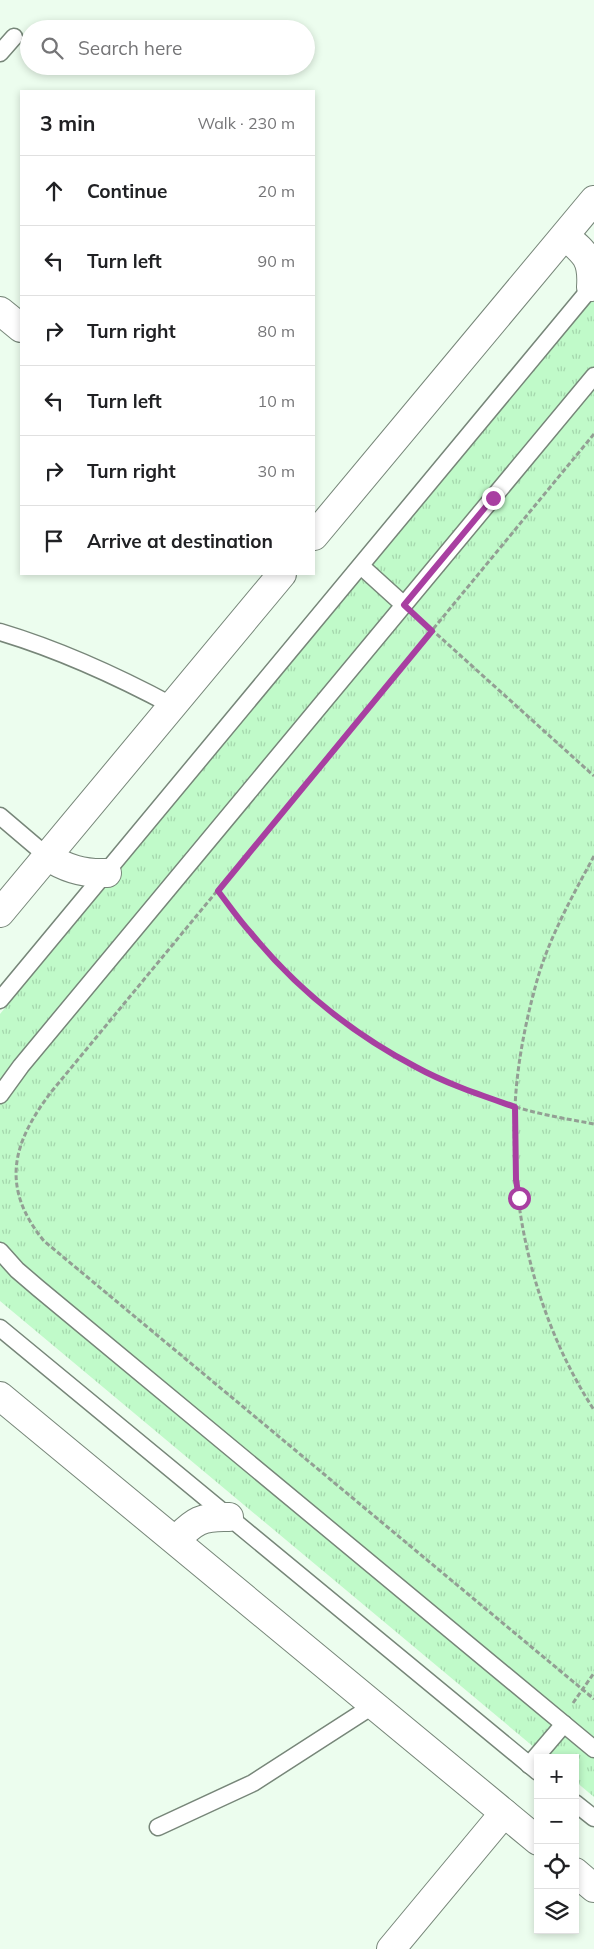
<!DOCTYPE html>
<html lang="en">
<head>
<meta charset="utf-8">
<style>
	body { margin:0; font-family:Mulish,sans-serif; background:#f6f6f6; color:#202124 }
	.controls { position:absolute; right:15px; bottom:15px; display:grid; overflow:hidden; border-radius:0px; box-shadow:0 2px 8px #0003 }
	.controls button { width:45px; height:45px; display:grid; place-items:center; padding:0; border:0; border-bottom:1px solid #e0e0e0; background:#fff; color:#202124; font:25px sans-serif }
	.stop { position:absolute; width:15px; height:15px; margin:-11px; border:4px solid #a83fa1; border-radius:50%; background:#fff }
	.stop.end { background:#a83fa1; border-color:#fff; box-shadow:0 1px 5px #0008 }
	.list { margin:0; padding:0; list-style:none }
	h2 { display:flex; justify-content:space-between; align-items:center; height:65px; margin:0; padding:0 20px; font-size:21px }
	h2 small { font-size:16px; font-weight:400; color:#757577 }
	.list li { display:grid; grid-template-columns:32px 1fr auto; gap:15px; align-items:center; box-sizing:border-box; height:70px; padding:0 20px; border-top:1px solid #e0e0e0 }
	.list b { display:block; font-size:19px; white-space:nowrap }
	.list em { font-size:16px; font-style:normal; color:#757577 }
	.icon { flex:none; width:28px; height:28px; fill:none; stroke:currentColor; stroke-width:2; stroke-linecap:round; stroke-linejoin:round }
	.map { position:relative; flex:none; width:594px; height:1949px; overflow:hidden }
	.search { position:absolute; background:#fff; box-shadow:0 2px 8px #0003; left:20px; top:20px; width:295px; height:55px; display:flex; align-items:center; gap:12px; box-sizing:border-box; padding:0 18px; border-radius:28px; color:#757577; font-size:19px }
	.panel { position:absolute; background:#fff; box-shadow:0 2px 8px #0003; left:20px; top:90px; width:295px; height:485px; border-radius:0px }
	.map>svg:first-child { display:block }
</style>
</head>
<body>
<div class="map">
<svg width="594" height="1949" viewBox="0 0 594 1949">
	<defs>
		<pattern id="grass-tufts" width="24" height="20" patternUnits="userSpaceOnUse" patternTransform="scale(1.25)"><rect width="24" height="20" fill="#c0fac9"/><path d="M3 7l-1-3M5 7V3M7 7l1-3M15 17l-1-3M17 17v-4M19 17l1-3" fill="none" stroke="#a4d6ac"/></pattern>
	</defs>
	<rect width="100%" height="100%" fill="#ecfdee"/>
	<polygon fill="url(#grass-tufts)" points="594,290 594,1797 575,1781 575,1758 547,1758 0,1301 0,1014"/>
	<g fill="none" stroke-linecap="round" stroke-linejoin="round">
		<g stroke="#778679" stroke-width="19">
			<g id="service">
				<polyline points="0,53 14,37"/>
				<polyline points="361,566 404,605"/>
				<path d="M0 632C60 650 117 676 173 706"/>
				<polyline points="0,816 47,856"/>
				<polyline points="0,1000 594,284"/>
				<polyline points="0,1095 21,1066 594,376"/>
				<polyline points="0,1251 17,1270 38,1288 594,1749"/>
				<polyline points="0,1328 538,1772"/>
				<polyline points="529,1765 564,1724"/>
				<polyline points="575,1803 594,1818"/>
				<polyline points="158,1827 253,1783 374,1705"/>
			</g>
		</g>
		<g stroke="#778679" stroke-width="30">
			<g id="tertiary">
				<path d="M565 236C585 253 593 259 591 287"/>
				<polyline points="0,311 21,328"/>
				<polyline points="314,536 594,200"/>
				<path d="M47 856C66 869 84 874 107 873"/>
				<polyline points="0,913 282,574"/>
				<polyline points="0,1396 538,1841"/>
				<path d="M176 1540C194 1521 202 1516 229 1517"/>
				<polyline points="575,1872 594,1888"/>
				<polyline points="391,1949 504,1813"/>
			</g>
		</g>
		<g stroke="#939f94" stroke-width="3" stroke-dasharray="5 2.5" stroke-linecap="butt">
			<path d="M594 434 52 1091C12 1143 0 1187 44 1241L594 1699"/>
			<polyline points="420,619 594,776"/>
			<path d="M594 856C573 895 551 934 538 977 526 1019 517 1063 515 1107 509 1211 537 1322 594 1410"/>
			<path d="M218 891C229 905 239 919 250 933 318 1015 414 1079 516 1107 542 1115 568 1119 594 1124"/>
			<polyline points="573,1703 594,1673"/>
		</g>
		<use href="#service" stroke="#fff" stroke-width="16"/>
		<use href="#tertiary" stroke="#fff" stroke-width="28"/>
	</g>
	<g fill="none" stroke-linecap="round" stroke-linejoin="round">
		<path stroke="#a83fa1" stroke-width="6" d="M493 498 404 605 432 631 218 891C229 905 239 920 251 933 296 988 353 1034 416 1067 447 1084 481 1095 515 1107L516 1180 519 1198"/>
	</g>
</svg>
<div class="controls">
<button>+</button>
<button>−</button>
<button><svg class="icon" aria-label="locate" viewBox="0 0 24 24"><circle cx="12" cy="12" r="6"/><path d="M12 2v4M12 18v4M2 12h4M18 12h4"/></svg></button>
<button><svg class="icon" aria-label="layers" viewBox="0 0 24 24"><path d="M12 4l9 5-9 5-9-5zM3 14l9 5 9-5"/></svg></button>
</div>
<div class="stop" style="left:519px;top:1198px"></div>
<div class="stop end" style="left:493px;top:498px"></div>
<div class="search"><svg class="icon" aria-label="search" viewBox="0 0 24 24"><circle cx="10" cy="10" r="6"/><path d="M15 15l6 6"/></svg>Search here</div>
<section class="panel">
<h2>3 min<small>Walk · 230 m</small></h2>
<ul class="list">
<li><svg class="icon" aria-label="ahead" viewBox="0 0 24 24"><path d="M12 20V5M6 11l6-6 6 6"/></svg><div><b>Continue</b></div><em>20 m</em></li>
<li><svg class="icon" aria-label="left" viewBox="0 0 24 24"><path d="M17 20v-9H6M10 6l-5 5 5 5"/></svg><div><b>Turn left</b></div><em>90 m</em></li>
<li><svg class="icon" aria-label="right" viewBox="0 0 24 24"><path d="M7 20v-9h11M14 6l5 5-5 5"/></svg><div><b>Turn right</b></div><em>80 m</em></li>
<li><svg class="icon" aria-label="left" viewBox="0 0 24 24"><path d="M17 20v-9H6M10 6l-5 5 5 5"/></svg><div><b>Turn left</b></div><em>10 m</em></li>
<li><svg class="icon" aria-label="right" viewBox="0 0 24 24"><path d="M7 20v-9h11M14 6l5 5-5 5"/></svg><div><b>Turn right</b></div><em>30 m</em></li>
<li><svg class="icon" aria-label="arrive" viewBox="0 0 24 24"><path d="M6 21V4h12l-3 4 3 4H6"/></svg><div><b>Arrive at destination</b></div></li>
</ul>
</section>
</div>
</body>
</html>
